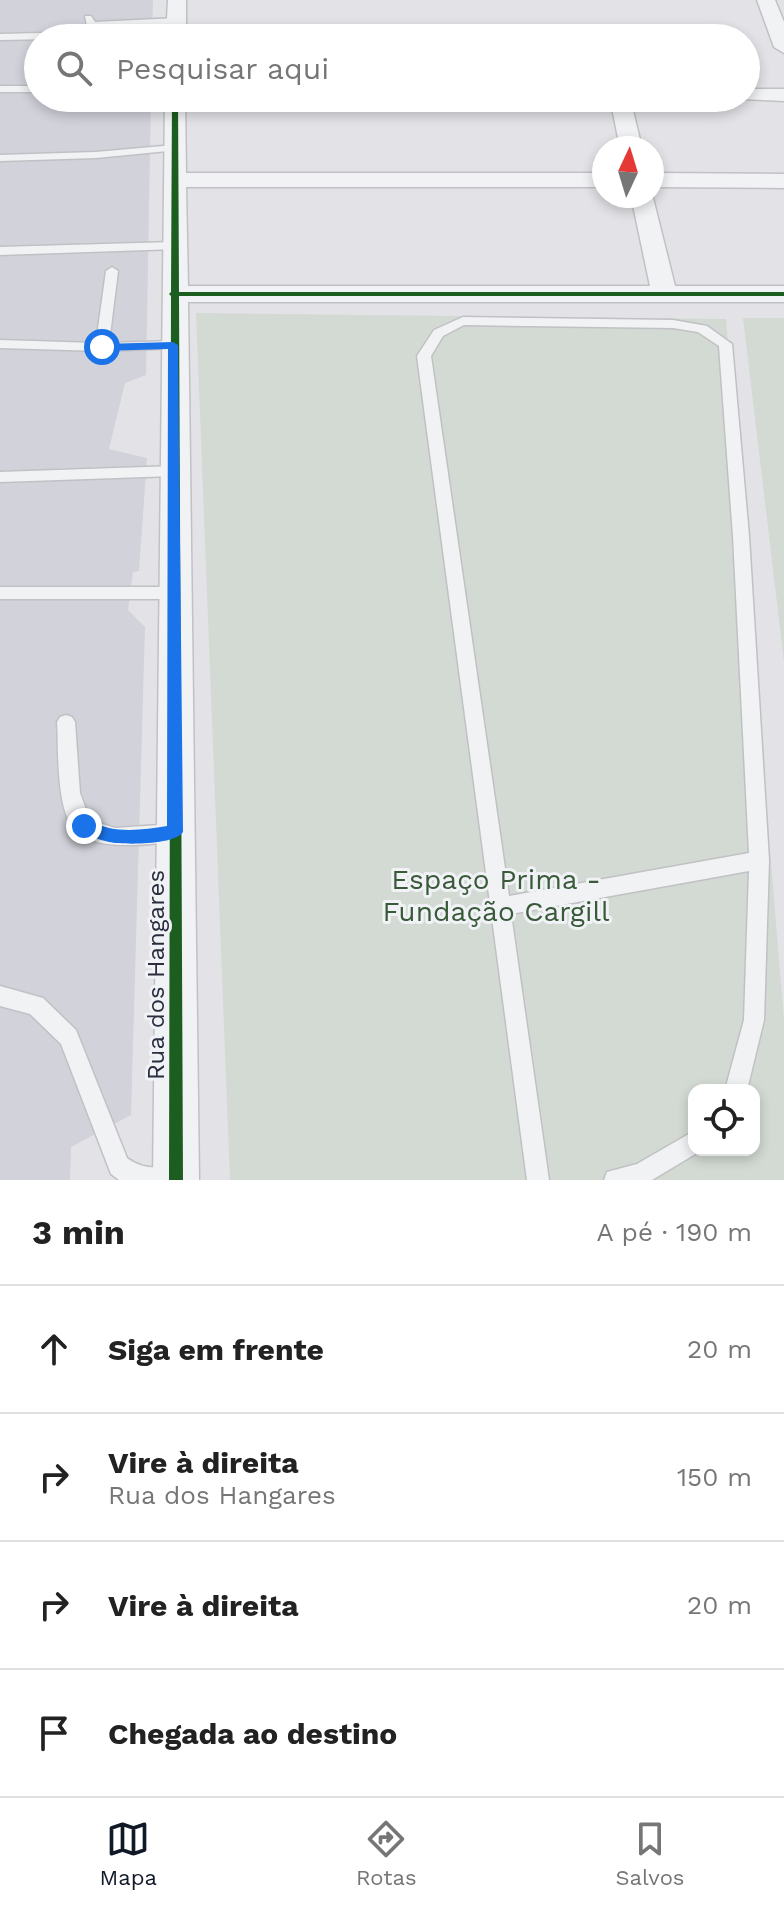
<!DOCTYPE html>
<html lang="pt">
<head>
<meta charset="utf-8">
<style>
	body { margin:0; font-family:"Work Sans",sans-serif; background:#f6f6f6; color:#222 }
	.controls { position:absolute; right:24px; bottom:24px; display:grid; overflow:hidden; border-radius:16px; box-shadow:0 4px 12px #0003 }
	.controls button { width:72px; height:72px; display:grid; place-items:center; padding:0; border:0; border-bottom:2px solid #e0e0e0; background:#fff; color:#222; font:40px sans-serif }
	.compass { position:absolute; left:592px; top:136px; width:72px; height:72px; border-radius:50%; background:#fff; box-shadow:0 4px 12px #0003; rotate:4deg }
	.stop { position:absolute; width:24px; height:24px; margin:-18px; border:6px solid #1a73e8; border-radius:50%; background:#fff }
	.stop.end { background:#1a73e8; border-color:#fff; box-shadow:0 2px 8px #0008 }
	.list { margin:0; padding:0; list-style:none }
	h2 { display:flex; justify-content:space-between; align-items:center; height:104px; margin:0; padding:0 32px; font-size:34px }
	h2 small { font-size:26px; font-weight:400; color:#767676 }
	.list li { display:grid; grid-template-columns:52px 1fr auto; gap:24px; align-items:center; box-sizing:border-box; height:128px; padding:0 32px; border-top:2px solid #e0e0e0 }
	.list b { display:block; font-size:30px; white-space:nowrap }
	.list p { margin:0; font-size:26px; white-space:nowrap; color:#767676 }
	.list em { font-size:26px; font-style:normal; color:#767676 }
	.icon { flex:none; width:44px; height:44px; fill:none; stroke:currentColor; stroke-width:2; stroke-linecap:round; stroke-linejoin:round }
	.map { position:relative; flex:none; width:784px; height:1180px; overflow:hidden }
	.search { position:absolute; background:#fff; box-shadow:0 4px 12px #0003; left:24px; right:24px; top:24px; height:88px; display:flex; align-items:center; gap:20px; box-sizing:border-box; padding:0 28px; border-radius:44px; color:#767676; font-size:30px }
	.sheet { height:616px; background:#fff }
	nav { display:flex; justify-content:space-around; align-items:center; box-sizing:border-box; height:112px; border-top:2px solid #e0e0e0; background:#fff; font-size:22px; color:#767676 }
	nav a { display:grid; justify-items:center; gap:4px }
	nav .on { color:#111827 }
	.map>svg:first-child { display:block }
</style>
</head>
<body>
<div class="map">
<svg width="784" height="1180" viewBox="0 0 784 1180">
	<rect width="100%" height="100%" fill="#e3e3e7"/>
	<polygon fill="#d1d2da" points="0,0 153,0 152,38 38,38 38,98 151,98 146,375 125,383 109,449 147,458 139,571 133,572 128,610 145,627 131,1115 71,1147 70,1180 0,1180"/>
	<g fill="#d2dad3" fill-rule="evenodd">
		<path d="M196 313 726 319 784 1019V1180H230ZM694 1090H754V1150H694Z"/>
		<polygon points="743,318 784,318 784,662"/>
	</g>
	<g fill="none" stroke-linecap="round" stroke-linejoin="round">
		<g stroke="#c1c1c5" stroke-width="3">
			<g id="service">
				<polygon points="85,16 91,16 95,22 177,18 182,21 177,24 95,28 87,26"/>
				<polygon points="83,32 108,38 0,40 0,34"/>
				<rect x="0" y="86" width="38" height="6"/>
				<polygon points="174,145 179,148 178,150 96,158 0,161 0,155 96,152"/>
				<polygon points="173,242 177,243 177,249 0,255 0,247"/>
				<polygon points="112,267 118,271 109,343 173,341 178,342 178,348 102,351 0,348 0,340 96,343 106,271"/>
				<path d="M463 317 673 320 707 326 732 344 749 536 769 860 764 1020 747 1090H725L744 1020 749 871 511 914 549 1180H527L417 356 434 330ZM464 325 673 328 698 332 719 346 733 536 749 853 509 896 431 356 443 336Z"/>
				<polygon points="174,466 181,471 174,476 0,482 0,472"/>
				<polygon points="0,587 174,587 180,589 182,593 180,597 174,599 0,599"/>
				<path d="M66 715 72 717 75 722 80 793 90 820 115 828 175 824 182 826 184 832 182 838C165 844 143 845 125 845 110 845 89 843 77 832 55 813 59 749 57 722L60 717Z"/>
				<path d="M0 986 43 998 76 1030 127 1158C146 1172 157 1164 177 1172L180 1180H119L111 1174 61 1044 30 1014 0 1006Z"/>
				<polygon points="694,1131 694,1150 702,1150 652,1180 604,1180 607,1172 637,1164"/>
			</g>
		</g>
		<g stroke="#c1c1c5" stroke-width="3">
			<g id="minor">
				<polygon points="168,0 186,0 186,38 166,38"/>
				<polygon points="757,0 775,0 784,22 784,53 774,47"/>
				<polygon points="746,89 784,89 784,101 739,99 746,98"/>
				<polygon points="165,98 185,98 186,173 604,173 604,187 186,187 188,286 650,286 631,196 652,194 675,286 784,286 784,302 188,302 199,1180 153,1180"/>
				<polygon points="610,98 630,98 642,148 620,148"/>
				<polygon points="652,173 784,174 784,188 652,187"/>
			</g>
		</g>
		<use href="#service" fill="#f1f2f4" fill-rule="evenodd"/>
		<use href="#minor" fill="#f1f2f4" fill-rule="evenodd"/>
		<g stroke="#f0f2f6" stroke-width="5">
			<polygon id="cycleway" points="172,98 178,98 179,292 784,292 784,296 179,296 183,1180 169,1180 171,296 169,294 171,292"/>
		</g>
		<use href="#cycleway" fill="#1b5e20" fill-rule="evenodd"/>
	</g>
	<path fill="#1a73e8" d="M173 342 178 345 183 832C175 845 124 845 109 842 99 840 88 835 78 831V821C89 818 98 826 109 828 128 832 148 829 167 826L168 349 102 351 97 347 102 344Z"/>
	<g text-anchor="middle" stroke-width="6" stroke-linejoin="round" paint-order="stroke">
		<g font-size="24" fill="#2a2e3f" stroke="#f0f2f6">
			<text transform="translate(156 975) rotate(-90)" y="8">Rua dos Hangares</text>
		</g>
		<g font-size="28" fill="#395a38" stroke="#f0f2f6">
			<text x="496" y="889">Espaço Prima -<tspan x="496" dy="32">Fundação Cargill</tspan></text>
		</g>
	</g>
</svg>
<div class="controls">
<button><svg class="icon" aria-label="locate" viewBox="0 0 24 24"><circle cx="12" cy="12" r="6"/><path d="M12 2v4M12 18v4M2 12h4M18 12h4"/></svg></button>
</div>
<svg class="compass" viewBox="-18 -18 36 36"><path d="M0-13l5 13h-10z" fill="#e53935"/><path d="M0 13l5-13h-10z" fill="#767676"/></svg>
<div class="stop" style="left:102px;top:347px"></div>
<div class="stop end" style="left:84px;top:826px"></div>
<div class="search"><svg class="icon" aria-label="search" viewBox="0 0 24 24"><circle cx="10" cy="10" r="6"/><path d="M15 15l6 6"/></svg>Pesquisar aqui</div>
</div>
<section class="sheet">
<h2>3 min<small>A pé · 190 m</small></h2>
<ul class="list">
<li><svg class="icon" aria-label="ahead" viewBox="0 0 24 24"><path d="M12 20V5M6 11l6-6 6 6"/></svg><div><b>Siga em frente</b></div><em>20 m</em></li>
<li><svg class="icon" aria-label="right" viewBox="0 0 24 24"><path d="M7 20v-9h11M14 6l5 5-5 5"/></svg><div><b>Vire à direita</b><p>Rua dos Hangares</p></div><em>150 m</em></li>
<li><svg class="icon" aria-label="right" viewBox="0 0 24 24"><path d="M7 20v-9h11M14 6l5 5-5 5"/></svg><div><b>Vire à direita</b></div><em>20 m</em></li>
<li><svg class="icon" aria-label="arrive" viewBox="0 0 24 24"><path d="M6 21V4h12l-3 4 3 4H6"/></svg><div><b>Chegada ao destino</b></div></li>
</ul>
</section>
<nav>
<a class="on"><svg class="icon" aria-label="map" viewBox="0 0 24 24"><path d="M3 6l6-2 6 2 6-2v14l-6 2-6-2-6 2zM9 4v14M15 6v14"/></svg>Mapa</a>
<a><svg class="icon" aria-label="directions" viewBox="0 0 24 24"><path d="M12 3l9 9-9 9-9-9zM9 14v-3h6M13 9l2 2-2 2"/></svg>Rotas</a>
<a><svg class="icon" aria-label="saved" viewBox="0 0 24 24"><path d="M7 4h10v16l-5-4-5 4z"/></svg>Salvos</a>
</nav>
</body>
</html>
